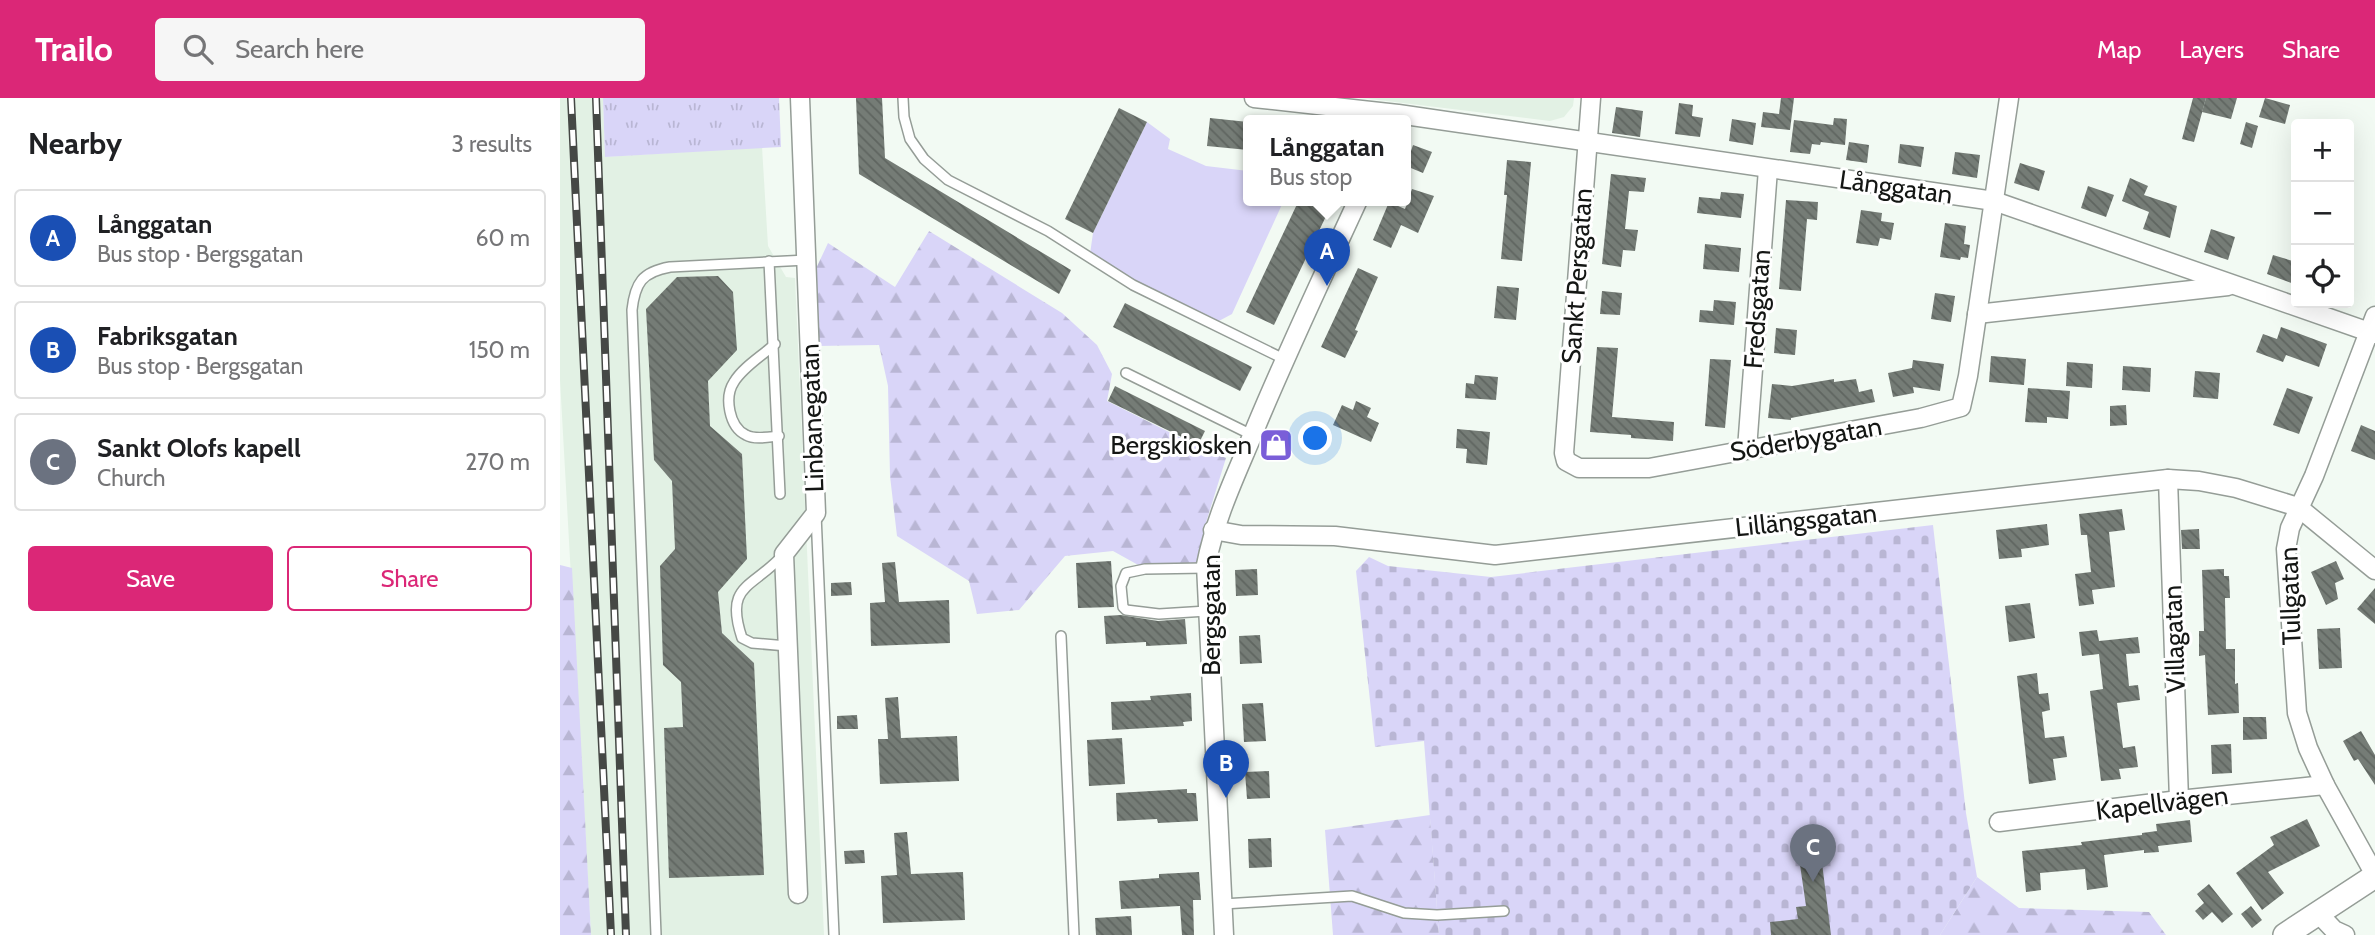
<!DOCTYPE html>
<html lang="en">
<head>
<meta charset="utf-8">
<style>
	body { margin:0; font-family:Cabin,sans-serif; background:#f6f6f6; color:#202124 }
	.controls { position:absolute; right:21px; top:21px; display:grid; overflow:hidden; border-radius:7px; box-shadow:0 7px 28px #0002 }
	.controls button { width:63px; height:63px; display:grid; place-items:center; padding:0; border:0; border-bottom:2px solid #e0e0e0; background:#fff; color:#202124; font:35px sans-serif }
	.you { position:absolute; left:756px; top:341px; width:24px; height:24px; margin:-18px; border:5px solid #fff; border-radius:50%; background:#1a73e8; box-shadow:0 0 0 10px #1a73e833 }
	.badge { display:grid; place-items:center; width:46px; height:46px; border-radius:50%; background:#db2777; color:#fff; font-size:23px; font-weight:700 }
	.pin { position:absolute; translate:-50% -58px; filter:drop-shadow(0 2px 4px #0008) }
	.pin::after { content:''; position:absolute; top:37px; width:24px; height:21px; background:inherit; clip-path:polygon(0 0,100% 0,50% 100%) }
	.popup { position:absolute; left:683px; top:17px; width:168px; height:91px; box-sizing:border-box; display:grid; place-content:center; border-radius:7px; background:#fff; filter:drop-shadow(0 2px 5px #0005); font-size:23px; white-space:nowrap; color:#757577 }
	.popup b { font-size:26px; color:#202124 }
	.popup::after { content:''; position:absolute; left:50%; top:100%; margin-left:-14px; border:14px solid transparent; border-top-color:#fff }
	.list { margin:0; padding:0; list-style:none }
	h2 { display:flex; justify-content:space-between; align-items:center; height:91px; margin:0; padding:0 28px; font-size:30px }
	h2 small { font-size:23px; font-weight:400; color:#757577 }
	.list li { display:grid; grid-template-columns:46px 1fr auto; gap:21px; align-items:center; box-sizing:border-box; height:98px; margin:0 14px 14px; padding:0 14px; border:2px solid #e0e0e0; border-radius:7px }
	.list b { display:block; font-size:26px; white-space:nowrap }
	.list p { margin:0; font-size:23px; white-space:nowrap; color:#757577 }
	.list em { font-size:23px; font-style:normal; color:#757577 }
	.actions { display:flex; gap:14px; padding:21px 28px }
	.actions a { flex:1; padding:16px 0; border:2px solid #db2777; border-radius:7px; text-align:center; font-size:24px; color:#db2777 }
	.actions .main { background:#db2777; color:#fff }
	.icon { flex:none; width:38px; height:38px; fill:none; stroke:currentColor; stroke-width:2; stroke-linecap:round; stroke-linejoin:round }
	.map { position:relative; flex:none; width:1815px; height:837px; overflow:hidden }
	header { display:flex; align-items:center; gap:42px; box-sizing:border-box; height:98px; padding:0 35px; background:#db2777; color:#fff }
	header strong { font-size:33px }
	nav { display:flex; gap:38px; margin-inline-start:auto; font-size:24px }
	.search { width:490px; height:63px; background:#f6f6f6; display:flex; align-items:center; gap:18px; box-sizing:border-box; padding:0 24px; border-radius:7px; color:#757577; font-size:26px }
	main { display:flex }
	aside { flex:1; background:#fff }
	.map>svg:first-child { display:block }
</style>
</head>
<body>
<header>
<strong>Trailo</strong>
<div class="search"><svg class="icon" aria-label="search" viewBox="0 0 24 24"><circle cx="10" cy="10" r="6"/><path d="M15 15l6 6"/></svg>Search here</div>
<nav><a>Map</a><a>Layers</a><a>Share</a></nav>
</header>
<main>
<aside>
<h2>Nearby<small>3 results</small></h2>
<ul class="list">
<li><span class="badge" style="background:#1a4fb4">A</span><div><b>Långgatan</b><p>Bus stop · Bergsgatan</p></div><em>60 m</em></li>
<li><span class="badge" style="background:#1a4fb4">B</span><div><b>Fabriksgatan</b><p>Bus stop · Bergsgatan</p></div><em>150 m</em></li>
<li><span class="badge" style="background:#6b7280">C</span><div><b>Sankt Olofs kapell</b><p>Church</p></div><em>270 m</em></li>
</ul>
<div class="actions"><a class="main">Save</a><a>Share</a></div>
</aside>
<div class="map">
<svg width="1815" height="837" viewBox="0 0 1815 837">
	<defs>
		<pattern id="grass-tufts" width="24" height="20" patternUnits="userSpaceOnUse" patternTransform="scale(1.75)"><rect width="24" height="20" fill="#d9d5f8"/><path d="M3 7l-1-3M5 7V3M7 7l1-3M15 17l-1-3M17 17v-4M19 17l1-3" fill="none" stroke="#b9b6d4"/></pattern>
		<pattern id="forest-firs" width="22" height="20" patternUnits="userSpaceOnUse" patternTransform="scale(1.75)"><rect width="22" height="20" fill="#d9d5f8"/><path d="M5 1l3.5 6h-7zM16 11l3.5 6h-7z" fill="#b9b6d4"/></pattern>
		<pattern id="cemetery-stones" width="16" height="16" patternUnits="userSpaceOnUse" patternTransform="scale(1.75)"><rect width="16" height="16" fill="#d9d5f8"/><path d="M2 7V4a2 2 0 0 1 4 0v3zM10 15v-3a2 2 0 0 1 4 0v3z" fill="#b9b6d4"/></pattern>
		<pattern id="building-back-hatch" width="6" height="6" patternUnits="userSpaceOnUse" patternTransform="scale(1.75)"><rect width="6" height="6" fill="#757c76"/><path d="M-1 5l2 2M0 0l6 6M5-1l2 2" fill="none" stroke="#5f6560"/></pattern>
	</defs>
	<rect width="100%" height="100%" fill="#f2faf3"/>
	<g fill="#e2f1e4">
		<polygon points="0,0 43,0 45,59 202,49 208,148 226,179 235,180 264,837 31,837 0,282"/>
		<polygon points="802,0 1014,0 1013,8 1004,19 990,23"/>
	</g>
	<polygon fill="url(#grass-tufts)" points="43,0 219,0 221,49 45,59"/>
	<g fill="url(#forest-firs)">
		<polygon points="369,133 502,215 537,247 552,276 547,303 639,349 666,360 644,431 642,470 580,468 553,453 505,458 459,512 417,516 409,483 337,438 330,378 328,288 319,247 257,248 253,177 268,145 335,189"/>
		<polygon points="0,467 12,470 31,837 0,837"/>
		<polygon points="870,717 879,837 773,837 765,732"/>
		<polygon points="1417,779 1459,810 1589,814 1606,837 1380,837"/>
	</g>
	<polygon fill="url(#cemetery-stones)" points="1373,427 1406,715 1417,779 1380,837 879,837 864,643 815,649 796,473 809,459 828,468 931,479"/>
	<polygon fill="#d9d5f8" points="587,24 610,41 608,51 646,68 688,73 688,102 724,102 672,216 657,224 573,187 530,156 533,135"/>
	<g fill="url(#building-back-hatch)">
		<polygon points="296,0 322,0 325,60 511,172 499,196 299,76"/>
		<polygon points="1221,0 1234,0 1230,32 1201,29 1203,14 1219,16"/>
		<polygon points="1633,0 1646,0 1634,44 1622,41"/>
		<polygon points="1646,0 1677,0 1671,21 1642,14"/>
		<polygon points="1705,0 1730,7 1725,26 1699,19"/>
		<polygon points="1119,5 1133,7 1132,18 1143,20 1140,39 1115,36"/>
		<polygon points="1056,9 1083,13 1080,39 1052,35"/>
		<polygon points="559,10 587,24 533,135 505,121"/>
		<polygon points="650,20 688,24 688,52 647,48"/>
		<polygon points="1274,20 1287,21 1285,47 1261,44 1260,47 1252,46 1250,56 1230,54 1234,22 1273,27"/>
		<polygon points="1172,21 1196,25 1193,47 1169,43"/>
		<polygon points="1686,24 1698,28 1692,50 1680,46"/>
		<polygon points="1289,44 1309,47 1307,65 1286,62"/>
		<polygon points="1340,46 1364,49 1361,69 1338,65"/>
		<polygon points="853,47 872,54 863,75 846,68"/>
		<polygon points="1395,54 1420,57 1417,80 1392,76"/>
		<polygon points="947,62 971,64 962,163 941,161 947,97 944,97"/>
		<polygon points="1460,65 1485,73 1479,93 1454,85"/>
		<polygon points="1051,76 1086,80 1084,94 1069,93 1065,131 1078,132 1075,153 1063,152 1061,169 1042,166"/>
		<polygon points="1570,80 1588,88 1584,97 1617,108 1610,140 1583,131 1589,114 1562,103"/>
		<polygon points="1528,88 1554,97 1546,119 1521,110"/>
		<polygon points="852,91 874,98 858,135 841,127 831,150 813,142 829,104 845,111"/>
		<polygon points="1161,94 1184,96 1181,120 1137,115 1139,99 1160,101"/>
		<polygon points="739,102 768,114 714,227 686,214"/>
		<polygon points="1226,102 1258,104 1257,122 1247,121 1241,193 1219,191"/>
		<polygon points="1301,112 1322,115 1321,123 1334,125 1331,142 1320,140 1318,148 1296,145"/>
		<polygon points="1385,125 1406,128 1404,146 1410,147 1408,160 1401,159 1400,162 1380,159"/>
		<polygon points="1651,131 1675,139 1668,162 1644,154"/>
		<polygon points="1145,146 1181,150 1179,174 1143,171"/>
		<polygon points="1713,157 1736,164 1734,186 1707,176"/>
		<polygon points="798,170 818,179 795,232 798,233 785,260 761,249"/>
		<polygon points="158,178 173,194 177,252 148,283 150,328 182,356 187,461 158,494 162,535 194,565 204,777 109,780 104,630 123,629 121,584 103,567 100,468 115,451 112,383 94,362 86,211 117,179"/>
		<polygon points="937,188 959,190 956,222 934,220"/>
		<polygon points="1042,193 1062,195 1060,217 1040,216"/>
		<polygon points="1375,195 1395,198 1391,224 1371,221"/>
		<polygon points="1154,202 1176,204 1174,227 1139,224 1140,212 1153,213"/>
		<polygon points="565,205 692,269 680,293 553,229"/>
		<polygon points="1721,229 1767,246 1759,269 1726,257 1723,264 1696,254 1703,236 1717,241"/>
		<polygon points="1216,230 1237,232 1235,257 1214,255"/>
		<polygon points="1037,249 1058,250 1052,319 1114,324 1113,343 1071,340 1071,337 1030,334"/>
		<polygon points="1431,258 1466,261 1464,287 1429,284"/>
		<polygon points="1150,261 1171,262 1165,330 1145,328"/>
		<polygon points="1353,262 1384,266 1380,293 1353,289 1354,295 1333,299 1328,275 1352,270"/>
		<polygon points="1507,264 1533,266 1532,290 1506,288"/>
		<polygon points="1563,268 1591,270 1590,294 1562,292"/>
		<polygon points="1635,273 1660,275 1658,301 1633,299"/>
		<polygon points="915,277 938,279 936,302 905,300 906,285 914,286"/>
		<polygon points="1274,281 1274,284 1296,281 1299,294 1312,291 1315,304 1231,320 1231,322 1208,320 1212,286 1232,288"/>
		<polygon points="555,288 645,333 638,347 548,303"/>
		<polygon points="1468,290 1510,293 1508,321 1487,319 1487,325 1465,324"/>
		<polygon points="1727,290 1753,299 1739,336 1713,327"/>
		<polygon points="796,303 811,310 807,319 819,325 811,344 773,327 782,307 793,312"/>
		<polygon points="1566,307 1567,327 1550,328 1550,308"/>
		<polygon points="1801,327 1815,333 1815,362 1791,353"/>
		<polygon points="897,331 930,334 927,367 906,365 907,351 896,350"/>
		<polygon points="711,335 729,341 722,359 705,352"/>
		<polygon points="1562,411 1565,432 1549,434 1555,489 1532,492 1534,506 1519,508 1515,476 1531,474 1527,437 1521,437 1519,416"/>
		<polygon points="1487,426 1489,447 1461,451 1462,459 1439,461 1436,432"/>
		<polygon points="1639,431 1640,451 1622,451 1621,432"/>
		<polygon points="551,463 554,509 518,510 516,465"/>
		<polygon points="1776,463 1784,481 1775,485 1778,501 1766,507 1751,474"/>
		<polygon points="335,464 339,504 389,502 390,545 311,548 310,505 325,504 322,465"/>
		<polygon points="697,471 698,497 676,498 675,472"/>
		<polygon points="1664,471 1664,478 1669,478 1670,500 1665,500 1666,551 1675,551 1675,586 1678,585 1679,615 1648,617 1645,557 1639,558 1639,533 1644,533 1642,472"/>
		<polygon points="291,484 292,497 271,498 271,485"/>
		<polygon points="1815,490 1815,526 1797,511"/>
		<polygon points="1470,505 1475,540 1449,544 1445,508"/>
		<polygon points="561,517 598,523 625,521 627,546 586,548 586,544 546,546 544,518"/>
		<polygon points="1780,530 1782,570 1759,571 1757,531"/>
		<polygon points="1537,532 1539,543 1578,539 1580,555 1566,556 1569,588 1578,587 1580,602 1557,605 1563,650 1575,648 1578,669 1559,671 1561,681 1541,683 1530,593 1543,591 1539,556 1522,558 1519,534"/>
		<polygon points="700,537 702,565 680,566 679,538"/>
		<polygon points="1477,575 1479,596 1488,595 1490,612 1482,614 1485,640 1504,638 1507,659 1493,661 1496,682 1469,686 1457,578"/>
		<polygon points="631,595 632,623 623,624 624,628 552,632 551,604 591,602 590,598"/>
		<polygon points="338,599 341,640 397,638 399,683 320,686 318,641 328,641 325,600"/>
		<polygon points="703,605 706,643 684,644 682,606"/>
		<polygon points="297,617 298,631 277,631 277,618"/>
		<polygon points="1683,619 1706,619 1707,641 1683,642"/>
		<polygon points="1801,633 1815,657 1815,687 1798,661 1794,663 1783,643"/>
		<polygon points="562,640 565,686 529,688 527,642"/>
		<polygon points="1671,646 1672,675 1652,676 1651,647"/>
		<polygon points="709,673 710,700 687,701 685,674"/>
		<polygon points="627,691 627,695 636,695 638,723 598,725 597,721 557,723 556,695"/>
		<polygon points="1747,721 1760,748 1708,774 1724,795 1702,812 1676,775 1714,747 1710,739"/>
		<polygon points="1630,722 1632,744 1598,748 1599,754 1584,755 1584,752 1544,757 1548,789 1527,792 1525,771 1480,775 1481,792 1466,794 1462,753 1522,747 1521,744 1582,737 1582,735 1597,733 1596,726"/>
		<polygon points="347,734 351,776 403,774 405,822 323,825 321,778 337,777 334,735"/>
		<polygon points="711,740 712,769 689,770 688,741"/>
		<polygon points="304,752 305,765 285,766 284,753"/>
		<polygon points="1261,757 1271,837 1211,837 1210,824 1238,821 1236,809 1246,808 1239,760"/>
		<polygon points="639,774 641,802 633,802 634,837 622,837 620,808 561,811 559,783 599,780 599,776"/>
		<polygon points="1649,786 1673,816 1662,825 1652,814 1643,822 1635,813 1644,805 1637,796"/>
		<polygon points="1691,808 1702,822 1692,830 1681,816"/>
		<polygon points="571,818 572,837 536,837 535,820"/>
	</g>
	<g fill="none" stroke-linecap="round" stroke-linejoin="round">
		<g stroke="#959d97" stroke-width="12">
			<g id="service">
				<polyline points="343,0 344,19 350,41 364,61 388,82 488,133 573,187 724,261"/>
				<polyline points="209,163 220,396"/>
				<path d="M215 246C202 258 183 269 174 284 164 299 169 329 186 337 195 342 209 339 219 338"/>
				<polyline points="566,275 692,337"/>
				<polyline points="256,416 274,837"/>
				<path d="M223 457C192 491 164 486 182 540L192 545 227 548"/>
				<polyline points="646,470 585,471 566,475 561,488 563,509 566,512 599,516 647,513"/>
				<polyline points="501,538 514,837"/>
				<polyline points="663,806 792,798 844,815 877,817 944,813"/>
				<path d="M96 837 72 212C75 185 82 174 110 169L247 162"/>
			</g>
		</g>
		<g stroke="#959d97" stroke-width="21">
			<g id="minor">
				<polyline points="694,0 838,16 1434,103 1815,236"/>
				<polyline points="1031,0 1004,355 1006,363 1019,370 1089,370 1361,320 1401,309 1408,278 1449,0"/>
				<polyline points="1417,216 1668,188"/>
				<polyline points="1815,218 1754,378 1730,430 1726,451 1737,615 1748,650 1765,687 1815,777"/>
				<polyline points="1187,351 1208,71"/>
				<polyline points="1608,381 1619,702"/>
				<polyline points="653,432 681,437 775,438 935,457 1608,381 1639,383 1676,390 1738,409 1815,472"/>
				<polyline points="1439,724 1619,702 1765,687"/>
				<polyline points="238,796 224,456 256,415 240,0"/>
				<polyline points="1758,815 1774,832 1785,837"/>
				<path d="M664 837 646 467C656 417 676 377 695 331 727 254 763 178 798 102"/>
			</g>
		</g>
		<g stroke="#959d97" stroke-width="26">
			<polyline id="tertiary" points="1725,837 1815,778"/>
		</g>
		<use href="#service" stroke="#fff" stroke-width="9"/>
		<use href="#minor" stroke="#fff" stroke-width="18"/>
		<use href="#tertiary" stroke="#fff" stroke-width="23"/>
		<g stroke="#454845" stroke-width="8">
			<g id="rail">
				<polyline points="11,0 51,837"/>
				<polyline points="36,0 66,837"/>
			</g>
		</g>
		<use href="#rail" stroke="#fff" stroke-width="5" stroke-dasharray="16" stroke-linecap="butt"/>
	</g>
	<defs>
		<g id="shop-square" transform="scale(1.75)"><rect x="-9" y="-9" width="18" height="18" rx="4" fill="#7a5ed8" stroke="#fff"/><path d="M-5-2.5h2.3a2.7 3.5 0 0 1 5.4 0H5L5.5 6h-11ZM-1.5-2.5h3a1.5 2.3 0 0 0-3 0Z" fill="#fff"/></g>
	</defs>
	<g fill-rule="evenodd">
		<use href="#shop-square" x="716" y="347"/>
	</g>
	<g text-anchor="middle" stroke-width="6" stroke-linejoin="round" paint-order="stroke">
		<g font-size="26" fill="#141614" stroke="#fff">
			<text transform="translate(1336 89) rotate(8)" y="9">Långgatan</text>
			<text transform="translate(1017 178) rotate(-86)" y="9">Sankt Persgatan</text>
			<text transform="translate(1197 211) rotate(-86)" y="9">Fredsgatan</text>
			<text transform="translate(252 320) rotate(-92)" y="9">Linbanegatan</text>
			<text transform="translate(1246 341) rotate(-10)" y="9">Söderbygatan</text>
			<text transform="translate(1246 422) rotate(-6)" y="9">Lillängsgatan</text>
			<text transform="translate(1730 498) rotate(-92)" y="9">Tullgatan</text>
			<text transform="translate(651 517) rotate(-90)" y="9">Bergsgatan</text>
			<text transform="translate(1614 541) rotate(-92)" y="9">Villagatan</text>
			<text transform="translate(1602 705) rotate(-7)" y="9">Kapellvägen</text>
		</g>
		<g font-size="26" fill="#141614" stroke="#fff" text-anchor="end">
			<text x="692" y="356">Bergskiosken</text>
		</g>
	</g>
</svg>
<div class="controls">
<button>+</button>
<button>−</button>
<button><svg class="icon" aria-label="locate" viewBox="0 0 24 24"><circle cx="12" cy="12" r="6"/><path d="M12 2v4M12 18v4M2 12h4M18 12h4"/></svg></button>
</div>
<div class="you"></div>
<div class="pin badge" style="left:767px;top:188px;background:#1a4fb4">A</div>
<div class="popup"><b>Långgatan</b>Bus stop</div>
<div class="pin badge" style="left:666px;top:700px;background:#1a4fb4">B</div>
<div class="pin badge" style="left:1253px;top:784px;background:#6b7280">C</div>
</div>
</main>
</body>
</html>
